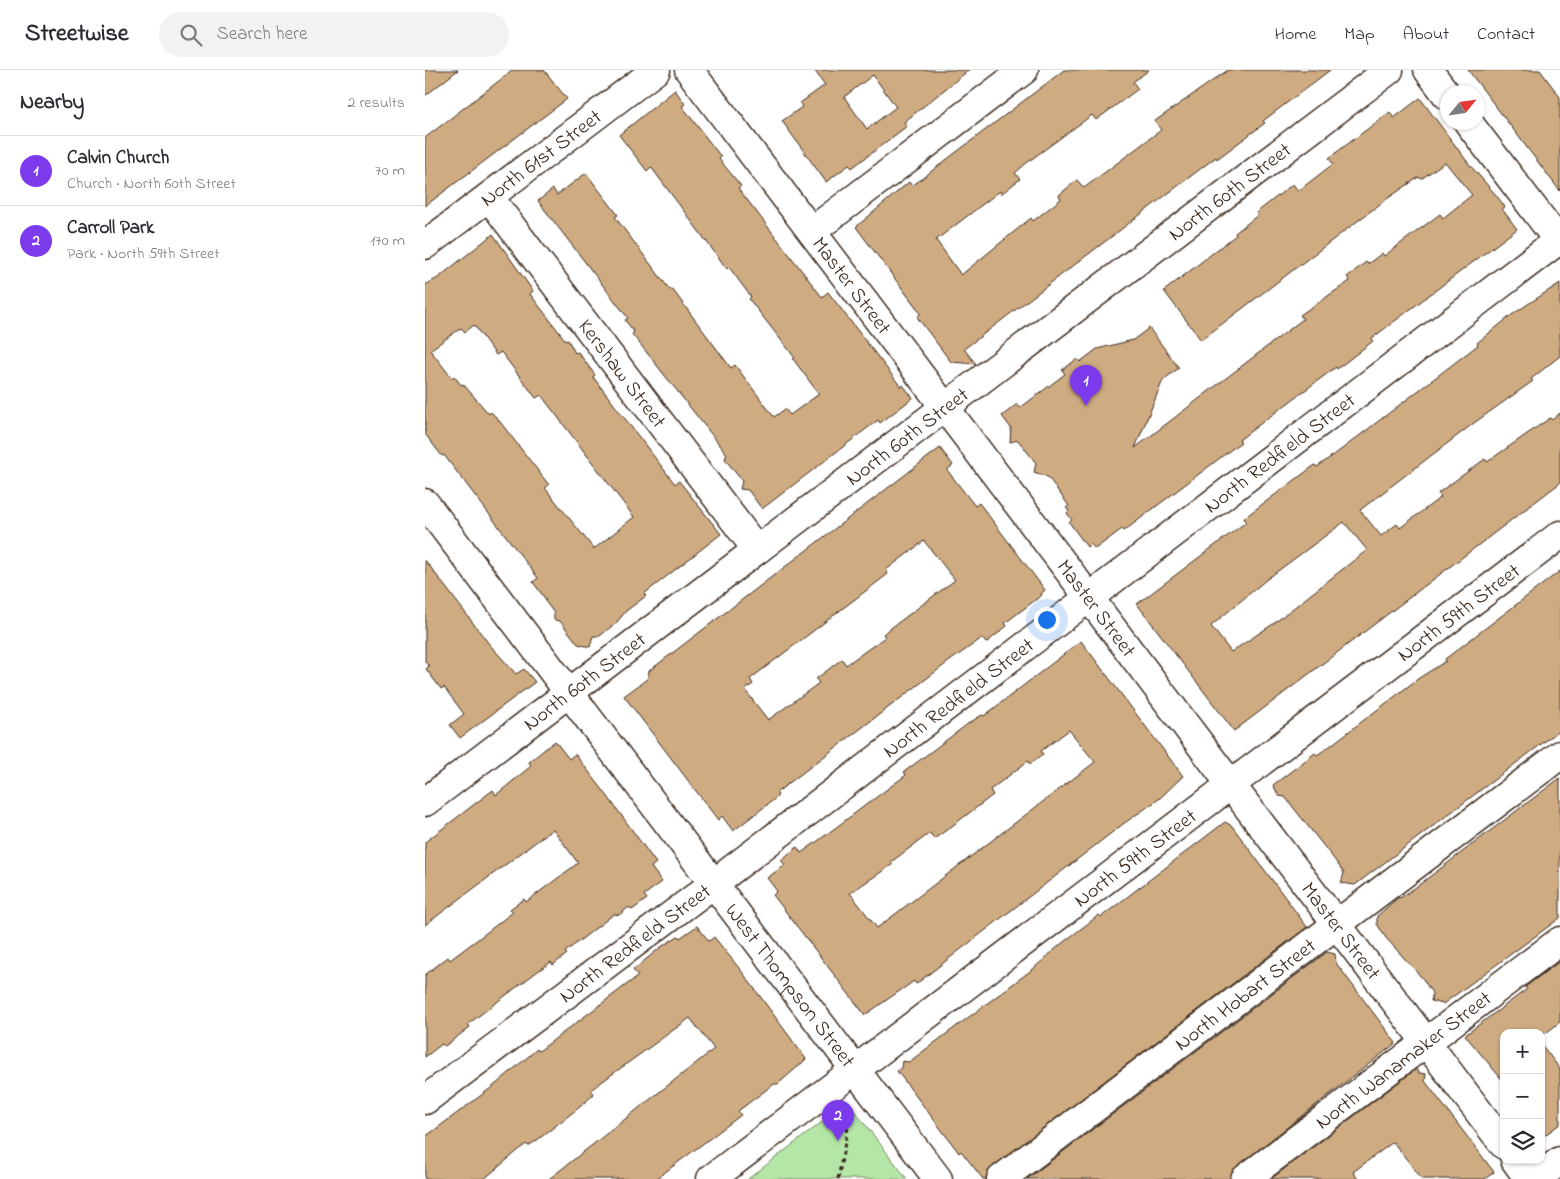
<!DOCTYPE html>
<html lang="en">
<head>
<meta charset="utf-8">
<style>
	body { margin:0; font-family:"Indie Flower",sans-serif; background:#f2f2f3; color:#2b2b33 }
	.controls { position:absolute; right:15px; bottom:15px; display:grid; overflow:hidden; border-radius:10px; box-shadow:0 1px 4px #0004 }
	.controls button { width:45px; height:45px; display:grid; place-items:center; padding:0; border:0; border-bottom:1px solid #e1e1e2; background:#fff; color:#2b2b33; font:25px sans-serif }
	.compass { position:absolute; left:1015px; top:15px; width:45px; height:45px; border-radius:50%; background:#fff; box-shadow:0 1px 4px #0004; rotate:61deg }
	.you { position:absolute; left:621px; top:549px; width:18px; height:18px; margin:-12px; border:4px solid #fff; border-radius:50%; background:#1a73e8; box-shadow:0 0 0 8px #1a73e833 }
	.badge { display:grid; place-items:center; width:32px; height:32px; border-radius:50%; background:#7c3aed; color:#fff; font-size:16px; font-weight:700 }
	.pin { position:absolute; translate:-50% -41px; filter:drop-shadow(0 1px 2px #0008) }
	.pin::after { content:''; position:absolute; top:26px; width:18px; height:15px; background:inherit; clip-path:polygon(0 0,100% 0,50% 100%) }
	.list { margin:0; padding:0; list-style:none }
	h2 { display:flex; justify-content:space-between; align-items:center; height:65px; margin:0; padding:0 20px; font-size:21px }
	h2 small { font-size:16px; font-weight:400; color:#7c7c81 }
	.list li { display:grid; grid-template-columns:32px 1fr auto; gap:15px; align-items:center; box-sizing:border-box; height:70px; padding:0 20px; border-top:1px solid #e1e1e2 }
	.list b { display:block; font-size:19px; white-space:nowrap }
	.list p { margin:0; font-size:16px; white-space:nowrap; color:#7c7c81 }
	.list em { font-size:16px; font-style:normal; color:#7c7c81 }
	.icon { flex:none; width:28px; height:28px; fill:none; stroke:currentColor; stroke-width:2; stroke-linecap:round; stroke-linejoin:round }
	.map { position:relative; flex:none; width:1135px; height:1109px; overflow:hidden }
	header { display:flex; align-items:center; gap:30px; box-sizing:border-box; height:70px; padding:0 25px; background:#fff; border-bottom:1px solid #e1e1e2 }
	header strong { font-size:24px }
	nav { display:flex; gap:28px; margin-inline-start:auto; font-size:18px }
	.search { width:350px; height:45px; background:#f2f2f3; display:flex; align-items:center; gap:12px; box-sizing:border-box; padding:0 18px; border-radius:28px; color:#7c7c81; font-size:19px }
	main { display:flex }
	aside { flex:1; background:#fff }
	.map>svg:first-child { display:block }
</style>
</head>
<body>
<header>
<strong>Streetwise</strong>
<div class="search"><svg class="icon" aria-label="search" viewBox="0 0 24 24"><circle cx="10" cy="10" r="6"/><path d="M15 15l6 6"/></svg>Search here</div>
<nav><a>Home</a><a>Map</a><a>About</a><a>Contact</a></nav>
</header>
<main>
<aside>
<h2>Nearby<small>2 results</small></h2>
<ul class="list">
<li><span class="badge">1</span><div><b>Calvin Church</b><p>Church · North 60th Street</p></div><em>70 m</em></li>
<li><span class="badge">2</span><div><b>Carroll Park</b><p>Park · North 59th Street</p></div><em>170 m</em></li>
</ul>
</aside>
<div class="map">
<svg width="1135" height="1109" viewBox="0 0 1135 1109">
	<rect width="100%" height="100%" fill="#fff"/>
	<filter id="ink" filterUnits="userSpaceOnUse"><feTurbulence type="fractalNoise" baseFrequency=".02" numOctaves="2"/><feDisplacementMap in="SourceGraphic" scale="10" xChannelSelector="R" yChannelSelector="G"/><feConvolveMatrix kernelMatrix="1 2 1 2 8 2 1 2 1" color-interpolation-filters="sRGB"/></filter>
	<g filter="url(#ink)">
		<polygon fill="#b4e6a7" stroke="#788862" points="423,1032 482,1109 323,1109"/>
		<g fill="#cfab81" stroke="#3b2a1e" fill-rule="evenodd">
			<polygon points="0,0 33,0 0,26"/>
			<polygon points="88,0 119,0 142,29 0,136 0,68"/>
			<path d="M389 0H544L479 52 482 56 427 98 424 95 401 112 357 51 377 37 375 33 400 15ZM448 5 471 37 442 59 419 27Z"/>
			<polygon points="639,0 724,0 708,12 713,19 671,50 667,45 604,91 590,103 595,109 576,124 575,121 511,170 536,205 606,148 608,151 636,129 634,125 652,110 659,118 736,60 730,51 803,0 905,0 838,51 840,53 792,89 791,87 539,279 551,294 526,292 492,247 495,244 494,241 431,157 484,112 487,116"/>
			<polygon points="1043,0 1115,0 1135,27 1135,121"/>
			<polygon points="250,20 260,34 257,36 296,87 294,89 316,116 313,118 387,214 397,227 403,222 476,317 478,315 488,328 455,353 453,350 337,439 323,420 315,419 317,411 300,389 302,384 207,264 209,262 200,250 203,248 113,131 128,119 132,125 161,103 193,145 190,147 245,220 247,219 306,298 310,295 349,347 360,339 365,345 394,324 368,289 370,288 324,229 326,227 304,197 302,199 226,97 222,101 194,65"/>
			<polygon points="995,28 1044,94 1071,125 1080,137 1077,139 1092,159 946,269 948,271 912,299 911,297 839,351 814,370 816,372 699,461 697,459 670,479 666,474 662,477 644,452 647,450 642,443 644,441 641,438 644,436 623,407 609,402 611,393 593,370 585,372 586,358 577,346 592,334 595,338 640,304 637,300 652,289 655,292 672,279 708,270 724,258 754,298 738,310 710,378 878,249 875,245 925,211 922,207 941,192 943,194 957,183 959,186 1015,144 1018,148 1047,125 1020,92 996,109 994,107 959,131 776,270 739,221 811,165 810,163 833,145 831,143 868,114 873,121 908,94 904,88 965,42 969,48"/>
			<path d="M68 164 108 221 105 224 141 271 143 270 150 283 153 282 170 305 168 307 250 414 254 411 296 464 219 524 221 526 201 541 192 552 175 566H168L165 577 153 574 135 551 129 550V543L120 531 121 530 108 512 113 508 19 385 17 386 0 364V215L13 208ZM49 255 71 285 76 282 111 328 116 325 209 447 169 479 120 418 124 415 72 348 66 342 64 344 38 314 36 315 29 306 27 308 5 280 36 258 40 262Z"/>
			<path d="M1135 213V286L1106 309 1108 311 1049 353 935 440 956 466 972 454 975 458 1016 427 1013 423 1060 389 1062 392 1125 348 1127 350 1135 343V413L809 661 712 534 821 452 819 448 890 395 892 397 917 379 1053 275 1052 273 1088 244ZM919 452 942 480 848 554 806 582 786 556 842 509Z"/>
			<path d="M515 378 528 395 522 400 550 436 554 433 620 520 616 524 617 525 580 553 582 556 561 573 557 568 522 593 351 723 353 725 351 728 308 761 297 746 293 750 199 626 222 609 224 601ZM499 471 530 510 458 564 460 567 421 595 417 589 391 609 394 613 343 650 320 620 328 614 325 609 463 504 461 500Z"/>
			<polygon points="0,490 64,574 91,604 99,599 110,612 35,668 25,655 39,644 19,617 16,619 1,599 4,596 0,592"/>
			<polygon points="1135,501 1135,660 930,815 916,813 919,803 909,789 860,727 854,726 848,715 890,683 892,685 901,679 994,608 1021,591 1020,589"/>
			<path d="M656 571 758 706 734 729 698 754 491 914 489 911 440 945 348 825 352 821 342 808 360 795 356 790 372 777 376 783 390 773 481 705 479 702 544 653 557 645 559 646ZM644 660 670 692 452 858 425 823 468 794 466 792 505 763 509 769 523 759 568 725 565 720 603 691 605 694 618 684 616 681Z"/>
			<polygon points="130,671 144,689 150,684 178,720 231,793 226,797 237,812 219,825 222,829 207,840 204,837 194,845 189,844 140,882 142,884 128,895 126,892 113,901 43,954 45,957 20,976 17,974 0,987 0,905 23,887 25,890 57,866 88,842 85,839 99,829 101,832 153,793 128,759 0,855 0,772 68,720 71,725 106,696 104,692"/>
			<polygon points="1135,708 1135,848 1018,934 1006,931 1007,923 998,909 961,868 952,854 952,846 974,827 975,828 991,817"/>
			<polygon points="800,752 807,756 882,857 567,1097 561,1109 558,1109 536,1081 534,1083 525,1071 472,1001 476,998 477,991 484,992 608,899 636,874 674,845 676,847"/>
			<polygon points="272,856 284,871 289,867 318,903 381,989 377,993 353,1014 349,1014 313,1041 316,1045 231,1109 124,1109 289,979 265,948 171,1016 166,1020 169,1024 156,1036 111,1071 103,1076 101,1074 59,1109 0,1109 0,1067 70,1015 112,979 114,981 213,906 208,900 236,877 253,866 255,868"/>
			<polygon points="902,882 910,884 911,893 971,973 811,1097 805,1109 602,1109"/>
			<polygon points="1135,891 1135,952 1121,963 1079,963 1079,1012 1040,965 1102,919 1100,917"/>
			<polygon points="1116,974 1135,999 1135,1054 1116,1068"/>
			<polygon points="991,999 994,1003 1001,1004 1000,1011 1069,1102 1060,1109 997,1109 968,1072 928,1102 933,1109 846,1109"/>
		</g>
		<g fill="none" stroke-linecap="round" stroke-linejoin="round">
			<g stroke="#3b2a1e" stroke-width="31">
				<g id="minor">
					<path id="s1" d="M264 0 1079 1075"/>
					<polyline points="1003,0 1022,25"/>
					<polyline points="1043,52 1135,173"/>
					<path id="s2" d="M64 127 332 480"/>
					<polyline points="387,161 599,0"/>
					<path id="s3" d="M0 175 231 0"/>
					<path id="s4" d="M0 433 513 1109"/>
					<path id="s5" d="M0 732 964 0"/>
					<path id="s6" d="M0 1030 271 827 1135 169"/>
					<polyline points="1090,1090 1104,1109"/>
					<path id="s7" d="M286 1109 1135 465"/>
					<path id="s8" d="M576 1109 1135 685"/>
					<path id="s9" d="M820 1109 1135 871"/>
					<polyline points="1111,1109 1135,1091"/>
				</g>
			</g>
			<polyline stroke="#3b2a1e" stroke-width="3" stroke-dasharray="4 4" stroke-linecap="butt" points="413,1109 427,1036"/>
			<use href="#minor" stroke="#fff" stroke-width="28"/>
		</g>
	</g>
	<g text-anchor="middle" stroke-width="4" stroke-linejoin="round" paint-order="stroke">
		<g font-size="21" fill="#3b2a1e" stroke="#fff">
			<text dy="7" stroke="none"><textPath href="#s3" startOffset="145">North 61st Street</textPath></text>
			<text dy="7" stroke="none"><textPath href="#s5" startOffset="1010">North 60th Street</textPath></text>
			<text dy="7" stroke="none"><textPath href="#s1" startOffset="270">Master Street</textPath></text>
			<text dy="7" stroke="none"><textPath href="#s2" startOffset="221">Kershaw Street</textPath></text>
			<text dy="7" stroke="none"><textPath href="#s5" startOffset="605">North 60th Street</textPath></text>
			<text dy="7" stroke="none"><textPath href="#s6" startOffset="1072">North Redfield Street</textPath></text>
			<text dy="7" stroke="none"><textPath href="#s1" startOffset="675">Master Street</textPath></text>
			<text dy="7" stroke="none"><textPath href="#s7" startOffset="938">North 59th Street</textPath></text>
			<text dy="7" stroke="none"><textPath href="#s5" startOffset="200">North 60th Street</textPath></text>
			<text dy="7" stroke="none"><textPath href="#s6" startOffset="668">North Redfield Street</textPath></text>
			<text dy="7" stroke="none"><textPath href="#s7" startOffset="532">North 59th Street</textPath></text>
			<text dy="7" stroke="none"><textPath href="#s1" startOffset="1080">Master Street</textPath></text>
			<text dy="7" stroke="none"><textPath href="#s6" startOffset="262">North Redfield Street</textPath></text>
			<text dy="7" stroke="none"><textPath href="#s4" startOffset="605">West Thompson Street</textPath></text>
			<text dy="7" stroke="none"><textPath href="#s8" startOffset="306">North Hobart Street</textPath></text>
			<text dy="7" stroke="none"><textPath href="#s9" startOffset="198">North Wanamaker Street</textPath></text>
		</g>
	</g>
</svg>
<div class="controls">
<button>+</button>
<button>−</button>
<button><svg class="icon" aria-label="layers" viewBox="0 0 24 24"><path d="M12 4l9 5-9 5-9-5zM3 14l9 5 9-5"/></svg></button>
</div>
<svg class="compass" viewBox="-18 -18 36 36"><path d="M0-13l5 13h-10z" fill="#e53935"/><path d="M0 13l5-13h-10z" fill="#7c7c81"/></svg>
<div class="you"></div>
<div class="pin badge" style="left:661px;top:336px">1</div>
<div class="pin badge" style="left:413px;top:1071px">2</div>
</div>
</main>
</body>
</html>
